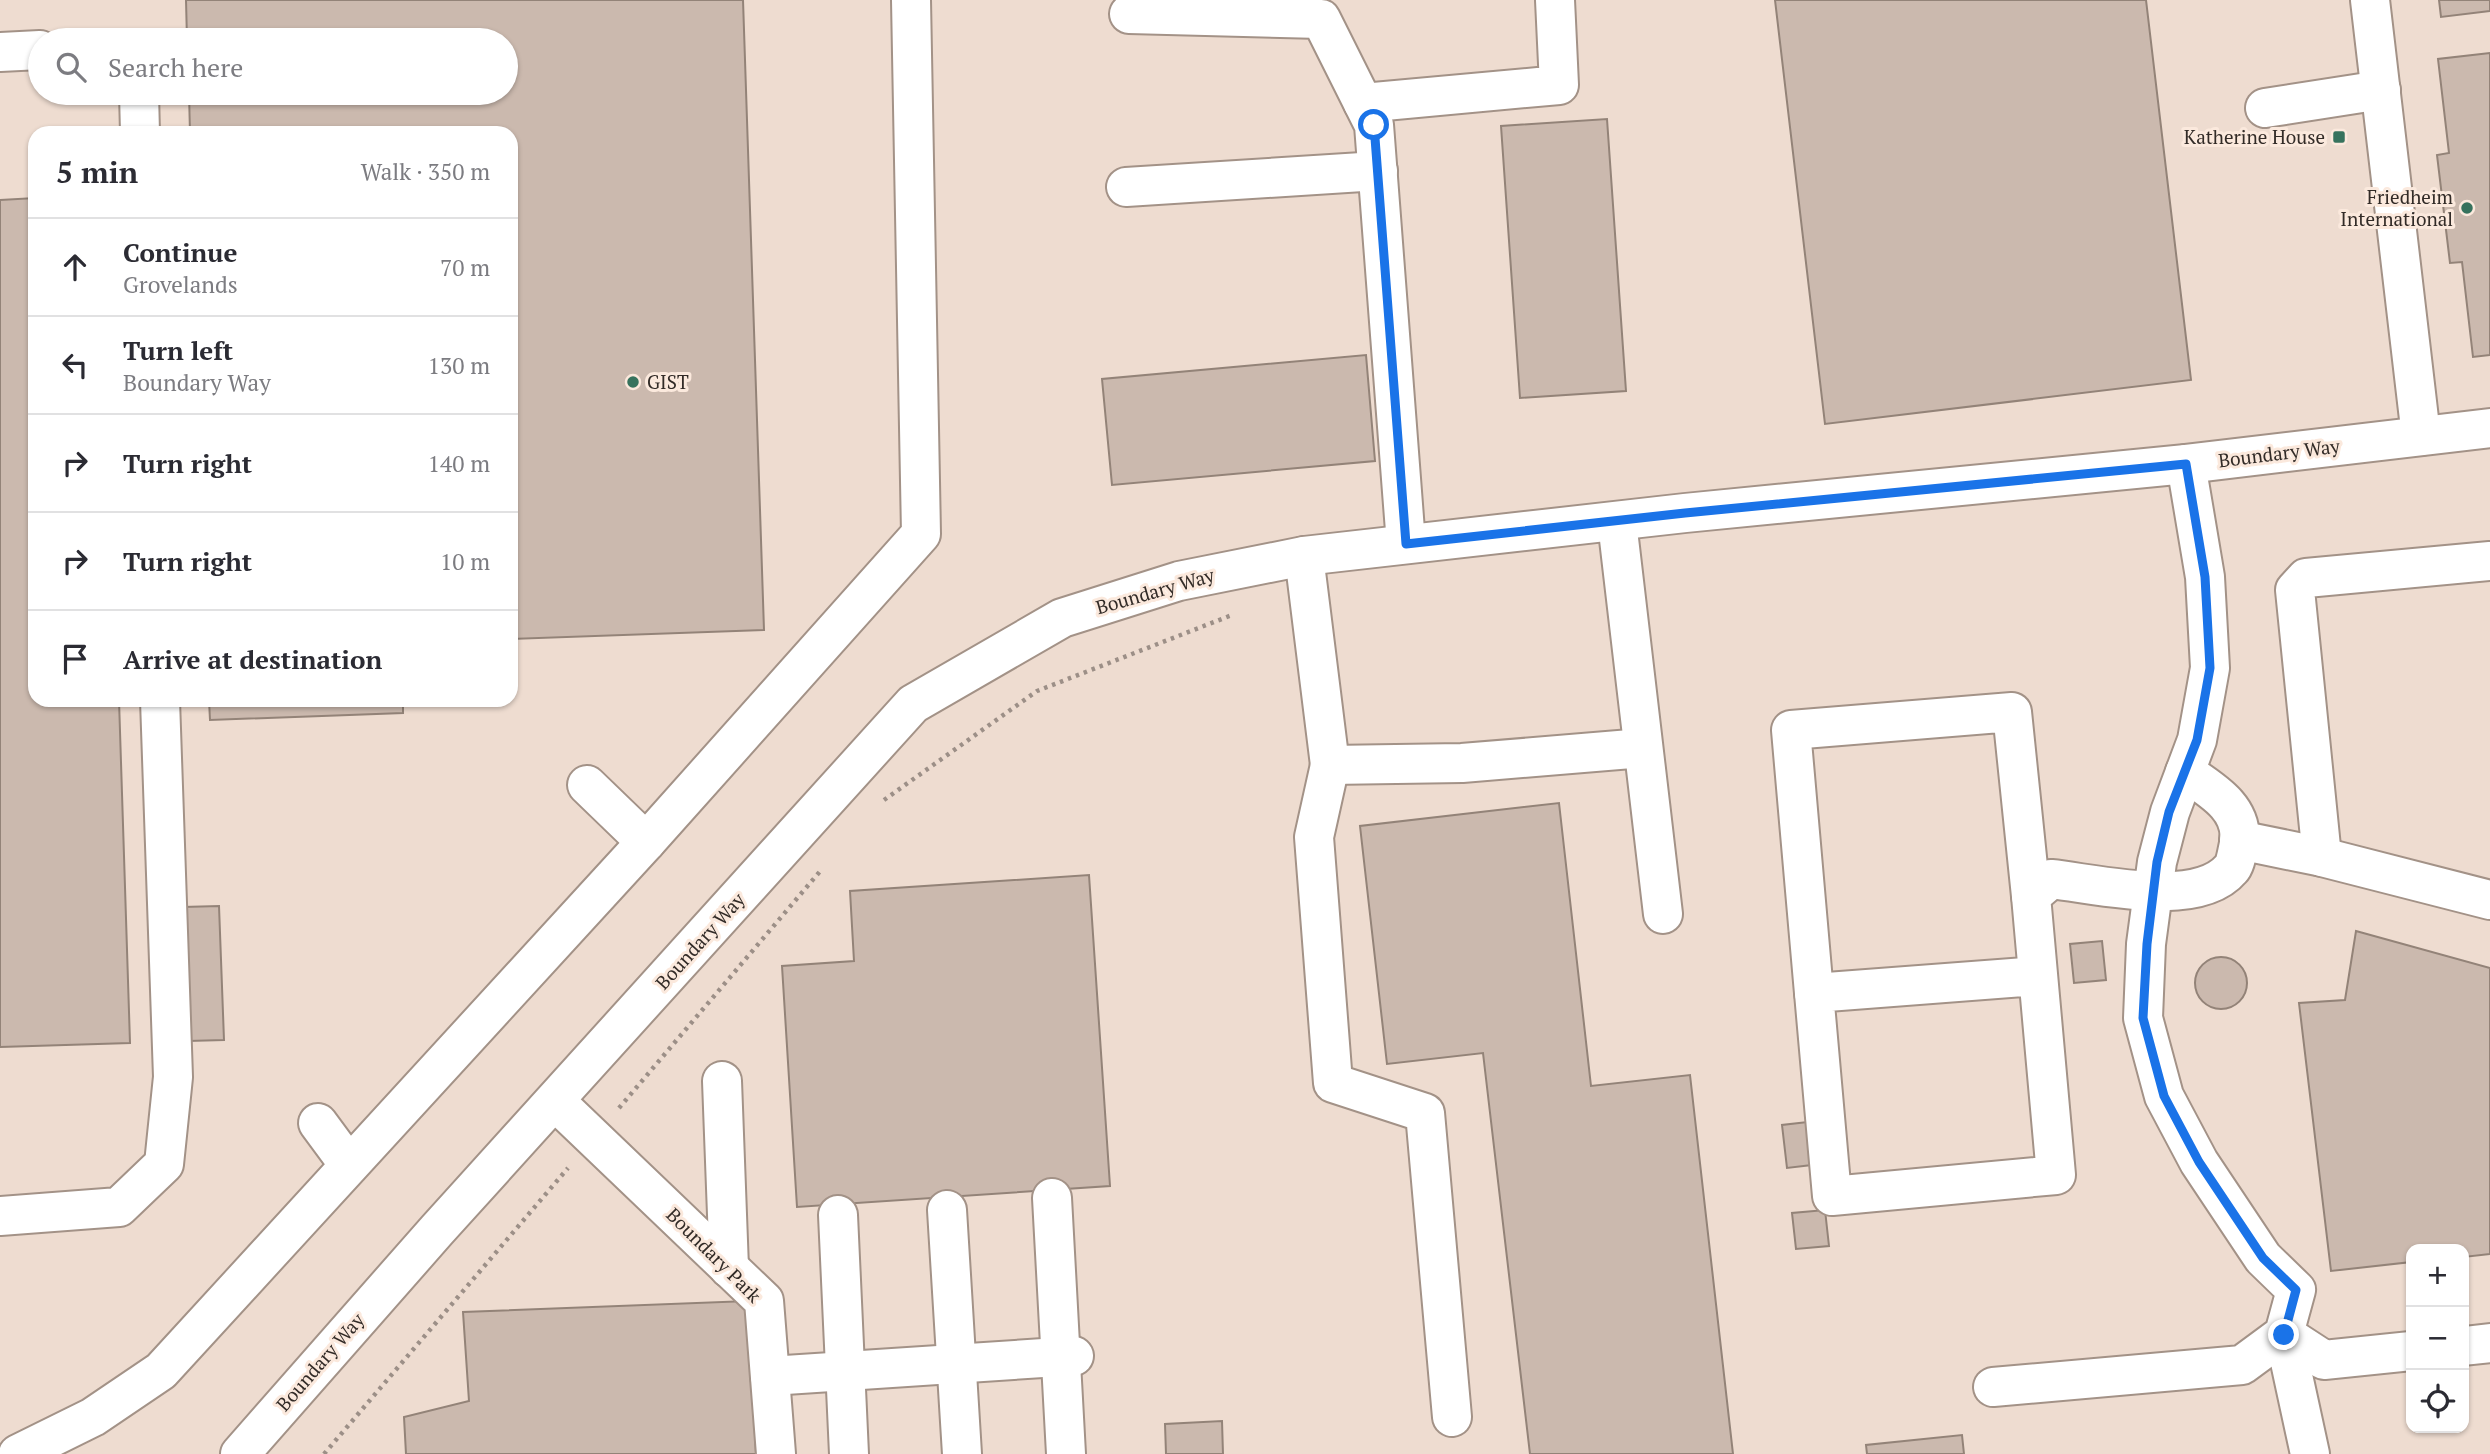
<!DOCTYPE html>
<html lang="en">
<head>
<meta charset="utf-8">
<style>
	body { margin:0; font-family:"PT Serif",serif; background:#f2f2f3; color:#2b2b33 }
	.controls { position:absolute; right:21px; bottom:21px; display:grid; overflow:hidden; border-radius:14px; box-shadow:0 2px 5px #0004 }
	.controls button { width:63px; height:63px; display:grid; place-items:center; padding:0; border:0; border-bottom:2px solid #e1e1e2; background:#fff; color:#2b2b33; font:35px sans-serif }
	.stop { position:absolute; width:21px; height:21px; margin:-16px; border:5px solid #1a73e8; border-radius:50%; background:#fff }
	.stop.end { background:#1a73e8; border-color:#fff; box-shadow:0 2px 7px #0008 }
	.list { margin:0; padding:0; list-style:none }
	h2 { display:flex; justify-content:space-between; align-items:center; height:91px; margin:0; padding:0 28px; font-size:30px }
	h2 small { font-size:23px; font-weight:400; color:#7c7c81 }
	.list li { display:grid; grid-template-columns:46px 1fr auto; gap:21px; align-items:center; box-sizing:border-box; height:98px; padding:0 28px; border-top:2px solid #e1e1e2 }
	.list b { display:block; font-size:26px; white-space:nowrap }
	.list p { margin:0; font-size:23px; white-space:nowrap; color:#7c7c81 }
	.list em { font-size:23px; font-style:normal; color:#7c7c81 }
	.icon { flex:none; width:38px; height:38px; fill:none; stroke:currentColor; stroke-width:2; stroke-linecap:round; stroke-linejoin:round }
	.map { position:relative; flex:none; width:2490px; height:1454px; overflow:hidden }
	.search { position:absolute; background:#fff; box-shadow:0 2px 5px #0004; left:28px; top:28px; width:490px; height:77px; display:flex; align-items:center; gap:18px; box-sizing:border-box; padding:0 24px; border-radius:38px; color:#7c7c81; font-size:26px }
	.panel { position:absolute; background:#fff; box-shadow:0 2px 5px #0004; left:28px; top:126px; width:490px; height:581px; border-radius:21px }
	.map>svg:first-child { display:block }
</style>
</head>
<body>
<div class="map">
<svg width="2490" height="1454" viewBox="0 0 2490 1454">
	<rect width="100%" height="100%" fill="#eedcd0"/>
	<g fill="#cbb9ae" stroke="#938378" stroke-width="2">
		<polygon points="186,0 743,0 764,630 511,639 511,133 190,133 189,93 506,93 506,40 187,40"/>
		<polygon points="1775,0 2146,0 2191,380 1825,424"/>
		<polygon points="2439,0 2490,0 2490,11 2441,17"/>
		<polygon points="2490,53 2490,355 2473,357 2462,262 2450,263 2437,155 2449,153 2438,59"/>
		<polygon points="1607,119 1626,391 1520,398 1501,126"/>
		<polygon points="35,198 35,700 119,700 130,1043 0,1047 0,200"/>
		<polygon points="1366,355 1375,461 1112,485 1102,379"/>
		<polygon points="209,700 403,700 403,713 210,720"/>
		<polygon points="1559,803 1591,1086 1690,1075 1733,1454 1530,1454 1483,1053 1387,1064 1360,826"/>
		<polygon points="1089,875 1110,1186 797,1207 782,966 854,961 850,891"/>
		<polygon points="219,906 224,1040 188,1041 183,907"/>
		<polygon points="2356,931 2490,968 2490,1254 2464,1257 2464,1249 2411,1249 2411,1262 2331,1271 2299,1003 2345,1000"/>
		<polygon points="2102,941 2106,980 2074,983 2070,944"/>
		<circle cx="2221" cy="983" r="26"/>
		<polygon points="1816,1121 1820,1164 1787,1168 1782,1125"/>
		<polygon points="1825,1210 1829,1246 1796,1249 1792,1213"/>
		<polygon points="748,1301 756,1454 406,1454 404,1417 469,1401 463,1312"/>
		<polygon points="1222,1421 1223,1454 1166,1454 1165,1424"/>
		<polygon points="1962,1435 1964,1454 1867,1454 1866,1445"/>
	</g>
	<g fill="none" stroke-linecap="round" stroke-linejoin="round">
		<g stroke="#a39287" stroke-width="42">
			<g id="minor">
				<polyline points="2370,0 2421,436"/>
				<polyline points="1129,14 1321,19 1374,125 1406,544"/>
				<polyline points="0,52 40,50"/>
				<polyline points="139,93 140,133"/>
				<polyline points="1363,103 1559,85 1555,0"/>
				<polyline points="2265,108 2381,90"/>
				<polyline points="1126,187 1378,171"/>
				<polyline points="1617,522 1663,914"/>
				<polyline points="1304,556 1330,765 1462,763 1643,748"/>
				<polyline points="1330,765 1314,837 1333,1083 1425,1113 1452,1417"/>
				<polyline points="587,785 646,842"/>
				<polyline points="2239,840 2322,857 2490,900"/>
				<polyline points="2322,857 2295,590 2306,578 2490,561"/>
				<path d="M2037 976 1814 993 1832 1196 2056 1175 2031 896 2051 879C2098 884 2197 909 2231 869 2236 864 2237 851 2239 844 2245 808 2210 789 2185 772"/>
				<polyline points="1814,993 1791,730 2012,712 2031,896"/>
				<polyline points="722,1081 729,1268"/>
				<polyline points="556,1102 764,1301 776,1454"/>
				<polyline points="318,1123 349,1165"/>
				<polyline points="1052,1198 1066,1454"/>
				<polyline points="947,1210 962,1454"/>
				<polyline points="838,1215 849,1454"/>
				<polyline points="0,1216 119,1207 164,1164 173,1077 160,700"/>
				<polyline points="2284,1334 2324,1360 2411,1351"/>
				<polyline points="2284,1334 2310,1454"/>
				<polyline points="2464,1346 2490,1343"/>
				<polyline points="770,1376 1074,1356"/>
				<polyline points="1993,1387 2242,1365 2284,1334 2296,1290 2263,1258 2199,1162 2164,1096 2143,1018 2146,944 2157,862 2170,812 2197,740 2210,668 2205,577 2186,464"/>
				<polyline points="18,1454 93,1417 161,1371 646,842 921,534 911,0"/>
				<polyline points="240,1454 437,1230 913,704 1062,618 1179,581 1304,556 1685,513 2186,464 2490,428"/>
			</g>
		</g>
		<g stroke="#9c8f87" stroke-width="4.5" stroke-dasharray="3.5 5" stroke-linecap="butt">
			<polyline points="884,800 1037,691 1232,615"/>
			<polyline points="619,1108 822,869"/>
			<polyline points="324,1454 568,1168"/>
		</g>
		<use href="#minor" stroke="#fff" stroke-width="38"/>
	</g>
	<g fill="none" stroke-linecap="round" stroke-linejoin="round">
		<polyline stroke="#1a73e8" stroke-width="9" points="1374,125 1406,544 1685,513 2186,464 2205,577 2210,668 2197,740 2169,812 2157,862 2147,944 2143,1018 2164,1096 2199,1162 2263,1258 2296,1290 2284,1335"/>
	</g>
	<g fill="#36725d" stroke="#fbe9dd" stroke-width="2.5">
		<rect x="2332" y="130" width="14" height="14" rx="3.5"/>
		<circle cx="2467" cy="208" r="7"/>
		<circle cx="633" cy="382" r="7"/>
	</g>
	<g text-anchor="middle" stroke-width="6" stroke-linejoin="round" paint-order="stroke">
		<g font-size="19" fill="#322b27" stroke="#fbe9dd" text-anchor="end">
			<text x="2325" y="144">Katherine House</text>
			<text x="2453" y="204">Friedheim<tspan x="2453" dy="22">International</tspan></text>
			<text x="647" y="389" text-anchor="start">GIST</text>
		</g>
		<g font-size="19" fill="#322b27" stroke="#fbe9dd">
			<text transform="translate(2279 453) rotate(-7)" y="7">Boundary Way</text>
			<text transform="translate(1155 591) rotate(-16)" y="7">Boundary Way</text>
			<text transform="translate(700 941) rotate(-48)" y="7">Boundary Way</text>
			<text transform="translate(714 1255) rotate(45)" y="7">Boundary Park</text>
			<text transform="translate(320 1362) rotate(-49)" y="7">Boundary Way</text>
		</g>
	</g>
</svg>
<div class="controls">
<button>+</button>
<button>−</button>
<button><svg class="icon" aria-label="locate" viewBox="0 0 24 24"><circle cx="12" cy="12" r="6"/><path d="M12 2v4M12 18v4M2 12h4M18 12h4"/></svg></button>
</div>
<div class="stop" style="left:1374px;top:125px"></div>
<div class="stop end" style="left:2284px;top:1335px"></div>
<div class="search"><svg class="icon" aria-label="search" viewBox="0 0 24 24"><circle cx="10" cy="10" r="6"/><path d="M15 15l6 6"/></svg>Search here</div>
<section class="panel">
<h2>5 min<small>Walk · 350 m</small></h2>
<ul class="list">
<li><svg class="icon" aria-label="ahead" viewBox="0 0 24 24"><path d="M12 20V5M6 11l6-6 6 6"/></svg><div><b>Continue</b><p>Grovelands</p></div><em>70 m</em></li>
<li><svg class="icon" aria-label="left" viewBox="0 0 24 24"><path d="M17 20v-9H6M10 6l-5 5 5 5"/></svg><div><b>Turn left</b><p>Boundary Way</p></div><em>130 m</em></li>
<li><svg class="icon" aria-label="right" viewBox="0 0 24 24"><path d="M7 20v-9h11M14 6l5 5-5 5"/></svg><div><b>Turn right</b></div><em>140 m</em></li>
<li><svg class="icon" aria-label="right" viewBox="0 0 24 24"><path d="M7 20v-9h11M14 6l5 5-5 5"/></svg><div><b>Turn right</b></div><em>10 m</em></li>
<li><svg class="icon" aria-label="arrive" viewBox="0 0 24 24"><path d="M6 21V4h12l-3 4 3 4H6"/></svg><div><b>Arrive at destination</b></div></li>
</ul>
</section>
</div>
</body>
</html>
